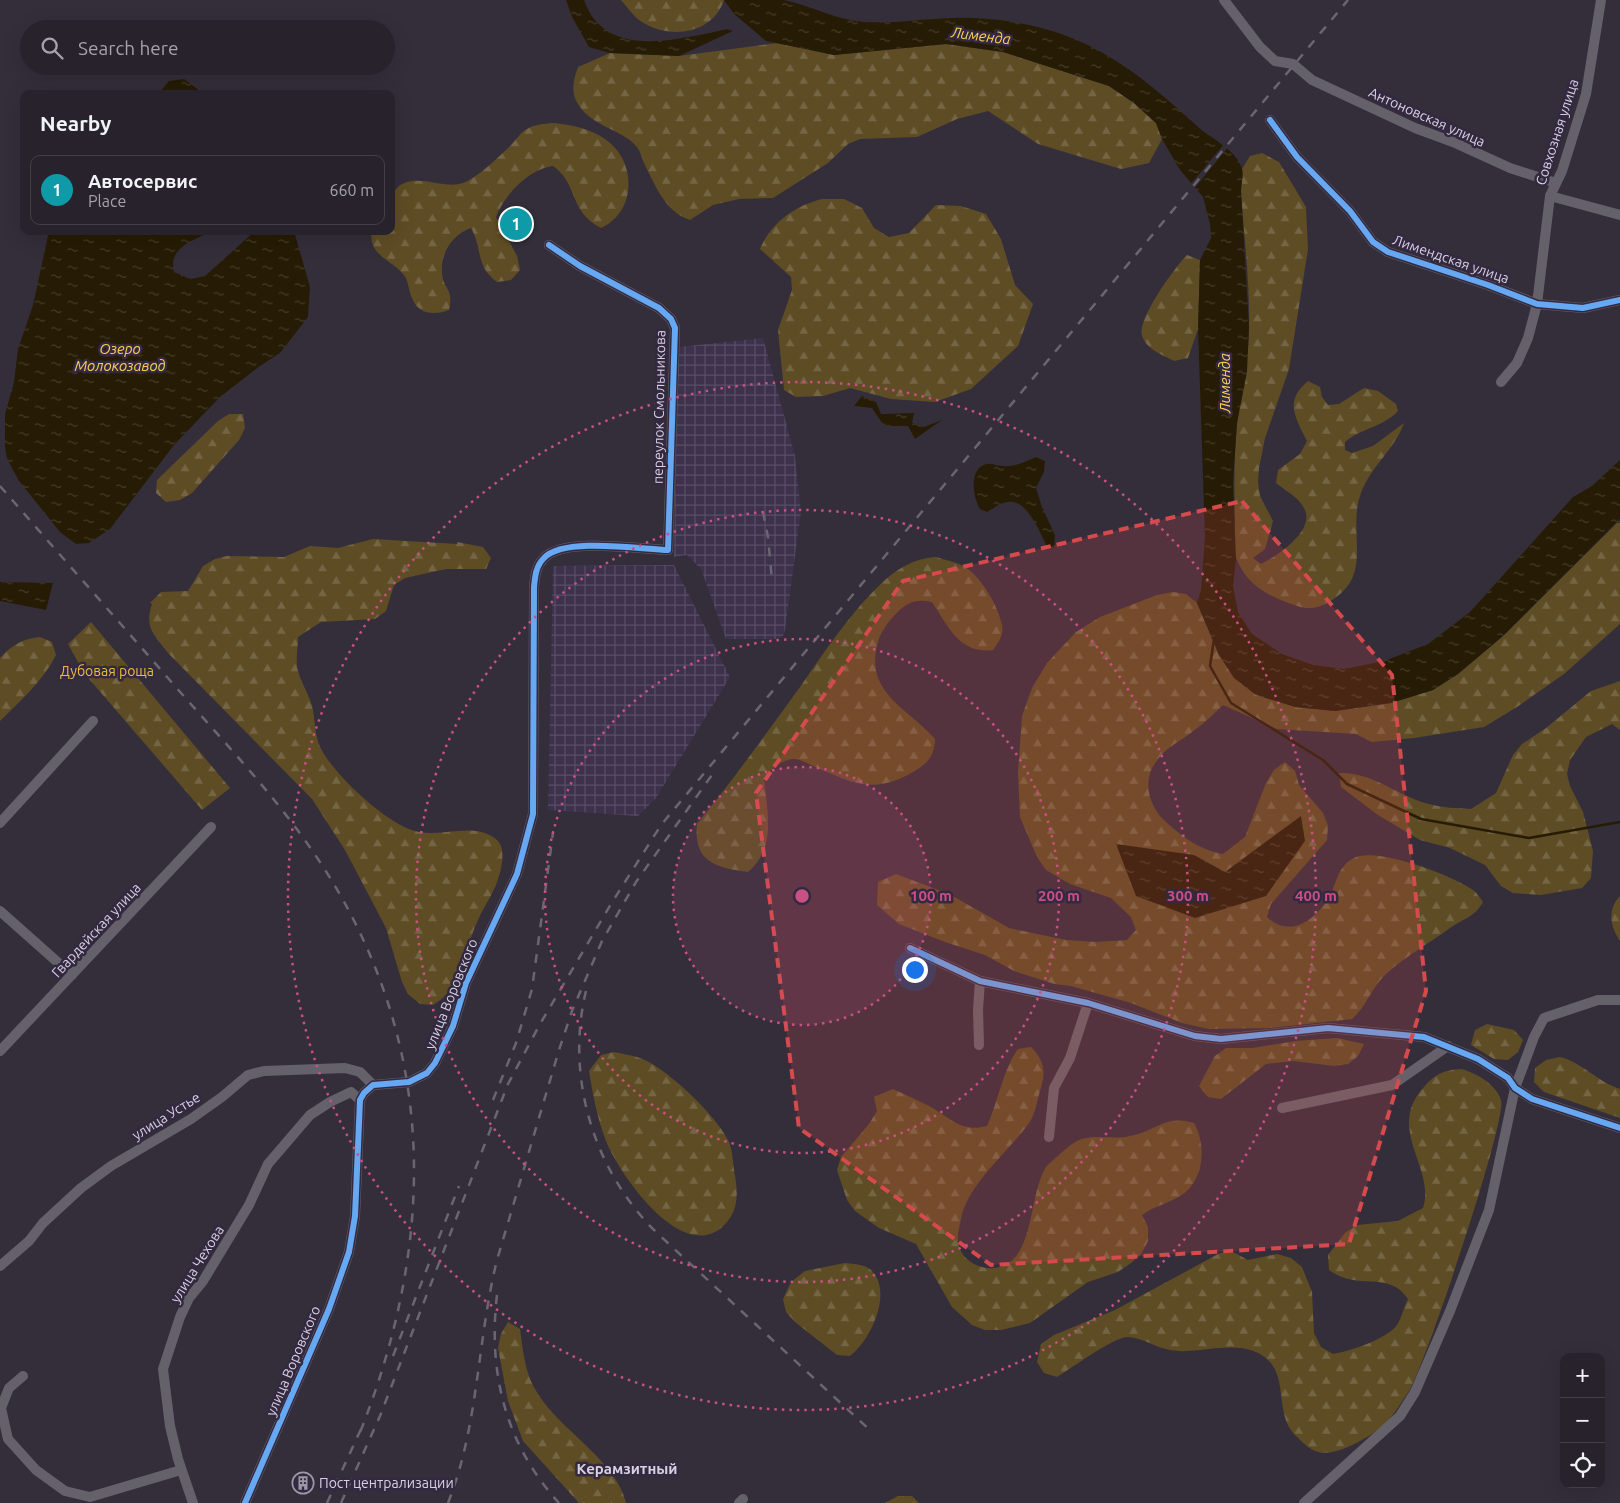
<!DOCTYPE html>
<html lang="en">
<head>
<meta charset="utf-8">
<style>
	body { margin:0; font-family:Ubuntu,sans-serif; background:#332f38; color:#f1f3f6 }
	.controls { position:absolute; right:15px; bottom:15px; display:grid; overflow:hidden; border-radius:10px; box-shadow:0 5px 20px #0002 }
	.controls button { width:45px; height:45px; display:grid; place-items:center; padding:0; border:0; border-bottom:1px solid #433f48; background:#27222c; color:#f1f3f6; font:25px sans-serif }
	.you { position:absolute; left:914px; top:969px; width:18px; height:18px; margin:-12px; border:4px solid #fff; border-radius:50%; background:#1a73e8; box-shadow:0 0 0 8px #1a73e833 }
	.badge { display:grid; place-items:center; width:32px; height:32px; border-radius:50%; background:#d93025; color:#fff; font-size:16px; font-weight:700 }
	.pin { position:absolute; translate:-50% -50%; border:2px solid #fff; box-shadow:0 1px 5px #0006 }
	.list { margin:0; padding:0; list-style:none }
	h2 { display:flex; justify-content:space-between; align-items:center; height:65px; margin:0; padding:0 20px; font-size:21px }
	h2 small { font-size:16px; font-weight:400; color:#a4a4a9 }
	.list li { display:grid; grid-template-columns:32px 1fr auto; gap:15px; align-items:center; box-sizing:border-box; height:70px; margin:0 10px 10px; padding:0 10px; border:1px solid #433f48; border-radius:10px }
	.list b { display:block; font-size:19px; white-space:nowrap }
	.list p { margin:0; font-size:16px; white-space:nowrap; color:#a4a4a9 }
	.list em { font-size:16px; font-style:normal; color:#a4a4a9 }
	.icon { flex:none; width:28px; height:28px; fill:none; stroke:currentColor; stroke-width:2; stroke-linecap:round; stroke-linejoin:round }
	.map { position:relative; flex:none; width:1620px; height:1503px; overflow:hidden }
	.search { position:absolute; background:#27222c; box-shadow:0 5px 20px #0002; left:20px; top:20px; width:375px; height:55px; display:flex; align-items:center; gap:12px; box-sizing:border-box; padding:0 18px; border-radius:28px; color:#a4a4a9; font-size:19px }
	.panel { position:absolute; background:#27222c; box-shadow:0 5px 20px #0002; left:20px; top:90px; width:375px; height:145px; border-radius:10px }
	.map>svg:first-child { display:block }
</style>
</head>
<body>
<div class="map">
<svg width="1620" height="1503" viewBox="0 0 1620 1503">
	<defs>
		<pattern id="industrial-grid" width="8" height="8" patternUnits="userSpaceOnUse" patternTransform="scale(1.25)"><rect width="8" height="8" fill="#3d314c"/><path d="M0 4h8M4 0v8" fill="none" stroke="#584e66"/></pattern>
		<pattern id="forest-firs" width="22" height="20" patternUnits="userSpaceOnUse" patternTransform="scale(1.25)"><rect width="22" height="20" fill="#5e4c24"/><path d="M5 1l3.5 6h-7zM16 11l3.5 6h-7z" fill="#746544"/></pattern>
		<pattern id="water-ripples" width="26" height="14" patternUnits="userSpaceOnUse" patternTransform="scale(1.25)"><rect width="26" height="14" fill="#261c05"/><path d="M2 4q2-2 4 0t4 0M15 11q2-2 4 0t4 0" fill="none" stroke="#453c29"/></pattern>
	</defs>
	<rect width="100%" height="100%" fill="#342e3b"/>
	<g fill="url(#industrial-grid)">
		<polygon points="763,338 795,456 801,512 785,630 783,636 777,639 726,639 701,569 687,555 674,557 678,349 679,347"/>
		<polygon points="674,565 730,677 656,798 638,816 548,810 553,566"/>
	</g>
	<g fill="url(#forest-firs)">
		<path d="M621 0H724C713 34 670 40 642 22 634 17 627 7 621 0Z"/>
		<path d="M778 43 834 55 946 44 1003 52 1109 86 1134 103 1156 123 1162 139 1149 163 1121 169 1038 144 988 111 957 119 917 137 860 139 848 144 828 163 773 198 739 199 713 205 690 220C665 212 655 185 644 163 642 158 640 150 636 146 624 131 593 126 580 107 570 94 573 81 578 67L610 53 679 56Z"/>
		<path d="M553 123C572 125 589 128 605 139 637 160 637 212 601 228 568 211 579 184 553 166 529 169 505 194 496 217L517 256 520 270 511 280 497 282C475 266 483 249 471 228 453 234 440 253 442 273 443 290 454 287 449 310 436 315 419 315 413 300 409 293 409 285 406 278 395 260 367 257 372 231H391C391 218 387 197 398 187 416 172 443 190 463 183 477 178 500 156 511 145 516 140 521 132 527 129 535 124 544 124 553 123Z"/>
		<path d="M1262 153 1279 162 1306 207 1308 249 1289 369 1265 438 1259 468 1258 482 1260 496 1273 521 1265 549 1253 558 1261 564C1277 556 1314 532 1305 510 1300 498 1286 491 1276 483L1278 470 1300 454 1307 441C1295 417 1284 401 1308 381L1320 387 1322 397 1328 405 1339 404 1364 388 1378 391 1396 404 1398 411C1385 426 1360 429 1345 442V450L1352 453 1373 446 1404 423C1395 449 1371 466 1361 493 1346 533 1376 575 1329 602 1319 608 1309 610 1297 606 1271 597 1248 587 1237 560 1232 549 1235 531 1235 519 1234 487 1234 456 1237 424 1241 391 1249 362 1249 327 1250 282 1244 236 1241 191L1242 169 1250 156Z"/>
		<path d="M822 199H844L862 208 874 228 889 237 909 233 936 205 961 206 986 214 1001 239 1015 285 1033 304 1018 346 971 389 935 402 891 399 850 388 823 396 796 397 784 390 778 330 792 290 791 277 760 249C771 223 794 206 822 199Z"/>
		<path d="M1187 255 1200 260 1198 329 1188 358 1174 361C1163 355 1145 349 1142 335 1138 318 1175 267 1187 255Z"/>
		<polygon points="229,414 243,414 245,428 239,440 192,493 180,500 166,502 156,493 157,480 218,421"/>
		<path d="M1617 523H1620V624L1564 674 1517 707 1484 727 1414 738 1372 742 1356 734 1277 729 1223 705C1212 716 1201 726 1188 735 1178 742 1165 749 1158 759 1141 779 1148 807 1167 823 1184 838 1200 850 1223 854L1245 837 1266 783 1274 770 1285 762 1295 771 1299 785 1323 813 1328 826 1327 840 1271 904 1267 917C1287 936 1308 925 1324 905 1337 890 1334 868 1354 858 1376 846 1454 876 1473 890 1477 893 1480 898 1483 902 1474 918 1464 918 1450 928 1431 942 1400 960 1384 976 1371 989 1366 1007 1352 1019L1269 1028 1209 1029 1182 1023 1131 1003 1071 986 1054 984 1014 971 985 955 945 942 899 924 877 905 878 882 896 874 949 894 1009 928 1066 940 1096 942 1127 940 1136 930 1131 917 1111 898 1070 884 1046 870 1037 857 1020 817 1018 773 1022 716 1032 688 1047 663 1076 632 1100 617 1157 595 1173 592 1186 594 1197 603 1219 655 1295 707 1335 711 1391 703 1433 690 1458 674 1503 636Z"/>
		<path d="M373 539 457 544V542L483 547 491 558 486 569H446L405 578 394 585 386 611 375 619 321 622 298 637C298 646 296 658 297 667 300 682 310 695 313 710 315 723 315 735 320 747 333 774 389 827 419 832 443 837 476 821 497 840 506 848 502 868 498 879 494 893 484 906 478 920 468 941 464 967 452 987 447 995 441 1000 433 1005L420 1004 408 994 402 982 386 928 345 850 312 799 168 653C154 634 144 628 152 604L150 603 161 592 188 591 203 566 215 559 227 556 284 557 310 546 338 548Z"/>
		<path d="M936 557C945 560 957 562 965 567 982 578 998 606 1002 625 1004 635 998 643 993 650 959 654 949 627 932 602 913 598 905 604 893 617 883 628 878 637 876 651 868 694 911 711 935 739 934 757 928 763 913 772 875 794 855 784 818 768 811 766 803 760 796 759 782 758 772 769 764 779 767 812 777 847 748 872 716 868 693 862 697 824 733 780 766 734 800 687 826 650 851 611 885 580 900 567 916 558 936 557Z"/>
		<polygon points="91,622 230,788 202,810 84,673 68,644"/>
		<path d="M40 637 52 642 56 655C43 681 20 701 0 721V658C12 645 22 639 40 637Z"/>
		<path d="M1620 681V730L1612 724 1586 737 1570 760 1567 774 1570 786 1583 812 1593 851 1591 878 1582 888 1541 895 1513 893 1501 886 1485 865 1450 848 1420 840 1378 815 1341 787 1339 773C1373 772 1397 796 1429 804 1442 808 1457 808 1471 809L1496 793 1513 755 1522 744 1546 728 1591 691Z"/>
		<path d="M1620 896V941C1610 927 1607 909 1620 896Z"/>
		<polygon points="1487,1024 1514,1030 1523,1040 1518,1052 1508,1060 1494,1059 1471,1045 1475,1030"/>
		<polygon points="1337,1038 1364,1044 1358,1056 1348,1064 1334,1066 1294,1061 1266,1064 1221,1099 1208,1097 1199,1086 1215,1056 1226,1048 1253,1048 1295,1041"/>
		<path d="M1031 1047C1045 1061 1046 1073 1040 1091 1037 1101 1035 1115 1029 1123 1009 1151 967 1185 961 1219 960 1225 957 1234 958 1241 960 1265 992 1276 1010 1262 1034 1244 1030 1193 1046 1167 1050 1162 1056 1158 1060 1154 1067 1148 1073 1142 1082 1139 1097 1134 1114 1140 1130 1136 1156 1131 1166 1114 1194 1123 1207 1146 1204 1182 1180 1196 1167 1204 1154 1206 1142 1215L1148 1227V1241L1141 1254 1131 1263 1118 1272 1088 1282 1030 1323 1001 1330H985L972 1325 952 1307 916 1244 879 1228 855 1211 847 1200 837 1170 841 1157 869 1124 877 1111 874 1097 893 1089C905 1095 918 1100 929 1106 951 1118 961 1133 987 1126 998 1102 1003 1070 1018 1049Z"/>
		<path d="M614 1052C622 1054 632 1055 640 1058 666 1067 718 1117 729 1142 733 1152 733 1165 735 1176 738 1193 738 1209 727 1222 686 1271 619 1174 606 1141 597 1118 593 1095 589 1071L601 1055Z"/>
		<path d="M1560 1057C1583 1063 1598 1082 1620 1089V1118L1544 1092 1534 1082 1535 1068 1546 1060Z"/>
		<path d="M1461 1069C1476 1073 1496 1084 1501 1100 1507 1122 1425 1365 1409 1391 1402 1401 1394 1415 1385 1424 1372 1436 1340 1454 1323 1453 1314 1452 1308 1447 1302 1442 1299 1438 1293 1434 1291 1430 1277 1411 1286 1378 1269 1361 1243 1335 1200 1356 1170 1350 1157 1348 1141 1337 1127 1337 1112 1338 1072 1368 1057 1377L1044 1373 1037 1362 1041 1344 1054 1335 1115 1310 1220 1253H1235L1248 1260 1277 1254 1291 1258 1302 1267 1312 1292 1314 1333 1321 1347 1333 1354C1350 1351 1387 1339 1397 1325 1402 1317 1404 1307 1408 1299 1388 1269 1358 1292 1329 1270L1328 1255 1345 1233 1357 1225 1398 1221 1423 1208C1436 1168 1385 1129 1424 1087 1435 1074 1444 1070 1461 1069Z"/>
		<path d="M845 1263C854 1264 864 1264 871 1270 894 1292 870 1341 850 1356L837 1355 795 1322 786 1312 783 1299 791 1282 805 1271Z"/>
		<path d="M508 1322 520 1329C523 1351 525 1375 538 1394 562 1432 616 1460 626 1503H579L523 1441 508 1401 498 1348 501 1334Z"/>
		<polygon points="898,1496 912,1496 919,1503 885,1503"/>
	</g>
	<g fill="url(#water-ripples)">
		<path d="M566 0H584C605 61 679 39 727 29L733 31 679 56 610 53 589 47 572 17Z"/>
		<path d="M724 0C743 0 766 0 784 0 812 6 836 20 864 22 901 24 938 16 974 18 1074 23 1125 60 1196 125 1209 138 1237 149 1242 169 1244 175 1241 185 1241 191L1249 326 1247 372 1237 423 1233 483 1236 559 1233 586 1238 612 1252 634 1282 654 1313 665 1344 669 1384 661 1428 644 1470 612 1573 497 1592 486 1620 460V519L1503 636 1458 674 1433 690 1391 703 1335 711 1295 707 1256 695 1234 678 1219 655 1197 603 1201 590 1205 537 1198 329 1200 260 1211 238 1210 224 1203 197 1180 170 1162 139 1156 123 1134 103 1109 86 1003 52 946 44 834 55 766 41 734 14Z"/>
		<polygon points="184,79 204,94 158,94 169,81"/>
		<path d="M49 231H212C193 241 168 247 174 272L191 279 205 276 255 231H294L310 287 308 317 280 353 260 366 220 397 174 445 110 529 89 543 76 544 60 532 19 481 7 459 5 447V414L14 382 18 349 33 305Z"/>
		<polygon points="862,396 876,402 881,414 914,413 912,423 924,427 942,420 915,439 908,426 884,426 872,408 854,406"/>
		<path d="M1036 457 1045 461 1044 472 1036 488 1042 507 1055 535 1054 548 1048 549C1041 535 1030 505 1013 502 1004 500 994 508 987 512L980 509C973 498 968 469 986 464 991 463 997 466 1002 466 1014 467 1025 462 1036 457Z"/>
		<polygon points="0,582 53,583 46,610 0,601"/>
		<polygon points="1301,816 1305,841 1266,896 1195,918 1136,896 1116,844 1194,855 1225,872"/>
	</g>
	<polygon fill="#342e3b" points="1224,144 1228,147 1194,189 1190,185"/>
	<g fill="none" stroke-linecap="round" stroke-linejoin="round">
		<polyline stroke="#261c05" stroke-width="2.5" points="1214,639 1210,666 1231,703 1323,760 1347,784 1421,819 1529,838 1620,822"/>
		<g stroke="#65616b" stroke-width="10">
			<polyline points="1224,0 1260,47 1275,61 1293,64 1312,80 1415,128 1453,142 1510,168 1556,183"/>
			<polyline points="1270,120 1297,157 1350,211 1373,242 1388,252 1488,285 1537,304 1583,308 1620,300"/>
			<polyline points="1550,196 1620,215"/>
			<polyline points="1501,382 1517,363 1528,338 1537,304 1550,196 1562,171 1586,94 1601,0"/>
			<polyline points="0,823 93,721"/>
			<polyline points="0,911 72,975"/>
			<polyline points="910,948 980,981 1088,1003 1195,1036 1221,1039 1328,1028 1424,1037 1478,1059 1508,1078 1515,1088 1532,1099 1620,1128"/>
			<polyline points="979,1045 978,1010 980,981"/>
			<polyline points="0,1051 211,827"/>
			<polyline points="1282,1108 1392,1085 1448,1046"/>
			<polyline points="1049,1137 1054,1088 1070,1058 1088,1003"/>
			<polyline points="0,1266 29,1241 43,1223 81,1188 111,1166 191,1119 222,1097 248,1075 264,1071 345,1068 360,1072 373,1085"/>
			<polyline points="23,1376 9,1388 1,1408 8,1439 36,1470 65,1491 90,1497 181,1470"/>
			<polyline points="193,1503 178,1459 170,1426 163,1369 180,1317 189,1298 203,1281 249,1205 268,1164 310,1115 330,1102 351,1092 360,1100"/>
			<path d="M245 1503 329 1309 349 1252 355 1216 360 1100 364 1093 373 1085 409 1082 427 1073 435 1063 453 1026 466 983 517 874 533 814 534 587C535 576 536 566 544 558 564 537 639 549 668 550L675 328 671 319 659 308 580 266 549 245"/>
			<polyline points="739,1503 743,1499"/>
			<polyline points="1304,1503 1400,1416 1415,1392 1450,1311 1489,1210 1515,1088 1534,1037 1544,1018 1598,1000 1620,1000"/>
		</g>
		<g stroke="#6a6570" stroke-width="2.5" stroke-dasharray="9 9" stroke-linecap="butt">
			<path d="M0 486C60 555 121 624 181 693 234 753 290 812 332 881 439 1058 434 1247 359 1435"/>
			<polyline points="763,512 768,537 772,581"/>
			<path d="M586 991C565 1077 594 1171 656 1232L872 1432"/>
			<polyline points="493,1100 516,1043 532,989 553,833"/>
			<path d="M497 1295C488 1372 505 1444 559 1503"/>
			<polyline points="393,1356 459,1186"/>
			<polyline points="327,1503 361,1429"/>
			<polyline points="341,1503 380,1416 508,1084 540,1024 611,904 661,825 1348,0"/>
			<path d="M448 1503C479 1425 477 1340 497 1260L559 1050 572 1011 602 941 636 882 714 772"/>
		</g>
		<g stroke="#332940" stroke-width="9">
			<g id="cycleway">
				<polyline points="1270,120 1297,157 1350,211 1373,242 1388,252 1488,285 1537,304 1583,308 1620,300"/>
				<polyline points="910,948 980,981 1088,1003 1195,1036 1221,1039 1328,1028 1424,1037 1478,1059 1508,1078 1515,1088 1532,1099 1620,1128"/>
				<path d="M245 1503 329 1309 349 1252 355 1216 360 1100 364 1093 373 1085 409 1082 427 1073 435 1063 453 1026 466 983 517 874 533 814 534 587C535 576 536 566 544 558 564 537 639 549 668 550L675 328 671 319 659 308 580 266 549 245"/>
			</g>
		</g>
		<use href="#cycleway" stroke="#66a8f1" stroke-width="6"/>
	</g>
	<path fill="#d64a4d" fill-opacity="0.2" stroke="#d64a4d" stroke-width="4" stroke-dasharray="10 6" stroke-linejoin="round" d="M1242 501 1392 675 1426 991 1349 1244 991 1265 799 1128 756 793 903 581Z"/>
	<circle cx="802" cy="896" r="129" fill="#c85083" fill-opacity=".12"/>
	<g fill="none" stroke="#c85083" stroke-width="2.5" stroke-dasharray="2.5 5">
		<circle cx="802" cy="896" r="129"/>
		<circle cx="802" cy="896" r="257"/>
		<circle cx="802" cy="896" r="386"/>
		<circle cx="802" cy="896" r="514"/>
	</g>
	<defs>
		<g id="building-ring" transform="scale(1.125)"><circle r="9.5" fill="#332940" stroke="#9e98a6" stroke-width="1.5"/><path d="M-4-6H4V6H1V3H-1V6H-4ZM-2.5-4.3h1.7v1.8h-1.7ZM.8-4.3h1.7v1.8H.8ZM-2.5-1h1.7V.8h-1.7ZM.8-1h1.7V.8H.8Z" fill="#9e98a6"/></g>
	</defs>
	<g fill-rule="evenodd">
		<use href="#building-ring" x="303" y="1483"/>
	</g>
	<g text-anchor="middle" stroke-width="5" stroke-linejoin="round" paint-order="stroke">
		<g font-size="14" fill="#d7d1e0" stroke="#332940">
			<text transform="translate(1427 117) rotate(24)" y="5">Антоновская улица</text>
			<text transform="translate(1557 132) rotate(-72)" y="5">Совхозная улица</text>
			<text transform="translate(1451 259) rotate(19)" y="5">Лимендская улица</text>
			<text transform="translate(659 407) rotate(-89)" y="5">переулок Смольникова</text>
			<text transform="translate(96 930) rotate(-47)" y="5">Гвардейская улица</text>
			<text transform="translate(451 994) rotate(-68)" y="5">улица Воровского</text>
			<text transform="translate(166 1116) rotate(-32)" y="5">улица Устье</text>
			<text transform="translate(197 1264) rotate(-58)" y="5">улица Чехова</text>
			<text transform="translate(293 1361) rotate(-67)" y="5">улица Воровского</text>
		</g>
		<g font-size="14" fill="#ebbd3f" stroke="#332940">
			<text x="107" y="676">Дубовая роща</text>
		</g>
		<g font-size="14" fill="#d7d1e0" stroke="#332940" text-anchor="start">
			<text x="319" y="1488">Пост централизации</text>
		</g>
		<g font-size="15" font-style="italic" fill="#fcce53" stroke="#332940">
			<text transform="translate(981 36) rotate(7)" y="5">Лименда</text>
			<text x="120" y="354">Озеро<tspan x="120" dy="17">Молокозавод</tspan></text>
			<text transform="translate(1225 383) rotate(-90)" y="5">Лименда</text>
		</g>
		<g font-size="15" font-weight="bold" fill="#d7d1e0" stroke="#332940">
			<text x="627" y="1474">Керамзитный</text>
		</g>
	</g>
	<circle cx="802" cy="896" r="8" fill="#c85083" stroke="#332940" stroke-width="2.5"/>
	<g font-size="15" text-anchor="middle" font-weight="bold" fill="#c85083" stroke="#332940" stroke-width="5" stroke-linejoin="round" paint-order="stroke">
		<text x="931" y="901">100 m</text>
		<text x="1059" y="901">200 m</text>
		<text x="1188" y="901">300 m</text>
		<text x="1316" y="901">400 m</text>
	</g>
</svg>
<div class="controls">
<button>+</button>
<button>−</button>
<button><svg class="icon" aria-label="locate" viewBox="0 0 24 24"><circle cx="12" cy="12" r="6"/><path d="M12 2v4M12 18v4M2 12h4M18 12h4"/></svg></button>
</div>
<div class="you"></div>
<div class="pin badge" style="left:516px;top:224px;background:#0f9aa8">1</div>
<div class="search"><svg class="icon" aria-label="search" viewBox="0 0 24 24"><circle cx="10" cy="10" r="6"/><path d="M15 15l6 6"/></svg>Search here</div>
<section class="panel">
<h2>Nearby<small></small></h2>
<ul class="list">
<li><span class="badge" style="background:#0f9aa8">1</span><div><b>Автосервис</b><p>Place</p></div><em>660 m</em></li>
</ul>
</section>
</div>
</body>
</html>
